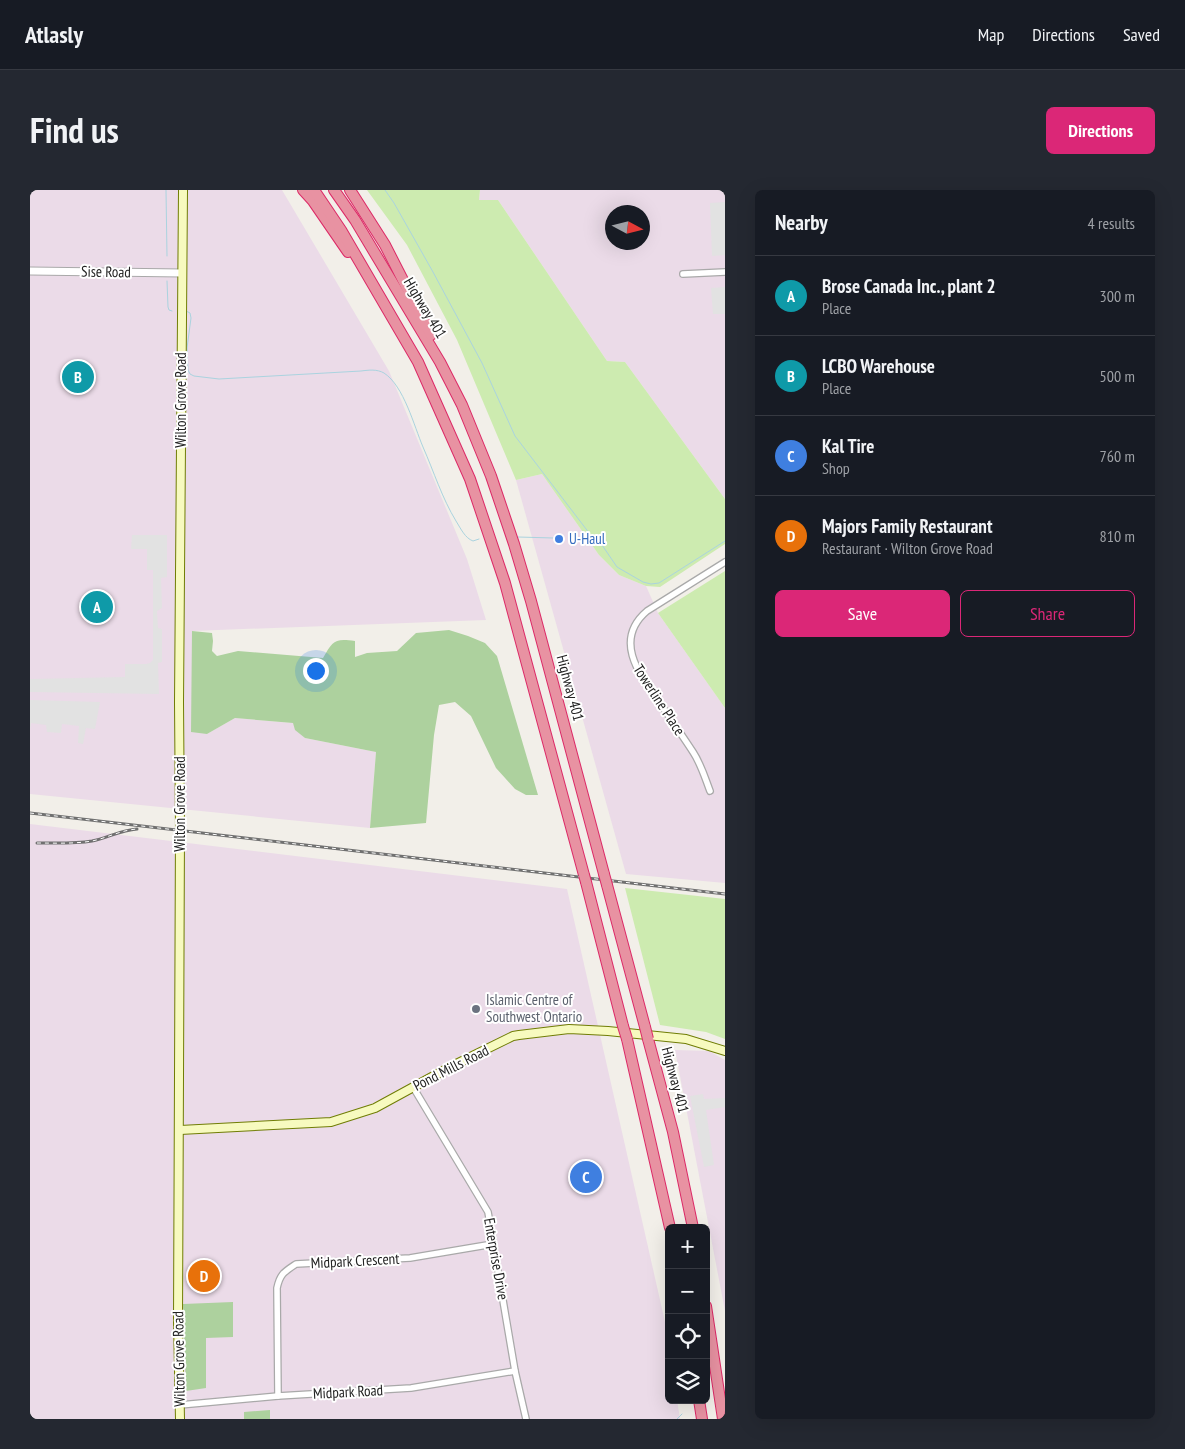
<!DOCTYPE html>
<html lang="en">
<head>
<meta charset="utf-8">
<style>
	body { margin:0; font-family:"PT Sans Narrow",sans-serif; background:#242831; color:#f1f3f6 }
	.controls { position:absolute; right:15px; bottom:15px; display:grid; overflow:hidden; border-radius:8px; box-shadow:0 5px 20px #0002 }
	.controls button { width:45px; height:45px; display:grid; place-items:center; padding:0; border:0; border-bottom:1px solid #363941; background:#171b24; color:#f1f3f6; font:25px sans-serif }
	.compass { position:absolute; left:575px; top:15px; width:45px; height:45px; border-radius:50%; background:#171b24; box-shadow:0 5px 20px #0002; rotate:97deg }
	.you { position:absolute; left:285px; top:480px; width:18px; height:18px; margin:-12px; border:4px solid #fff; border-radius:50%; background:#1a73e8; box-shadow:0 0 0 8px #1a73e833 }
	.badge { display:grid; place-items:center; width:32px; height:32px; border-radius:50%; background:#db2777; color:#fff; font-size:16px; font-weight:700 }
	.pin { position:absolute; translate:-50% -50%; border:2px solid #fff; box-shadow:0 1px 5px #0006 }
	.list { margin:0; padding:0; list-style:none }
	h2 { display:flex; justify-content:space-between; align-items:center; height:65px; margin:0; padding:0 20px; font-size:21px }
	h2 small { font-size:16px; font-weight:400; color:#9ea1a6 }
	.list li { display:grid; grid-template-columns:32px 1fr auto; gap:15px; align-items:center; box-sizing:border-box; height:80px; padding:0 20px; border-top:1px solid #363941 }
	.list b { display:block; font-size:19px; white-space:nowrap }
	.list p { margin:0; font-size:16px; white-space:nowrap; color:#9ea1a6 }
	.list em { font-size:16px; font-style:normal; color:#9ea1a6 }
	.actions { display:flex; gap:10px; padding:15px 20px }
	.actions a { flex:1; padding:11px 0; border:1px solid #db2777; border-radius:8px; text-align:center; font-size:18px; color:#db2777 }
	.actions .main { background:#db2777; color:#fff }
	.icon { flex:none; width:28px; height:28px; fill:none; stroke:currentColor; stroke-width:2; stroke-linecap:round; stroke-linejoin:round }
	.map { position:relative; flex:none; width:695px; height:1229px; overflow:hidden; border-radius:8px }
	header { display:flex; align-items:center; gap:30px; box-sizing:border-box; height:70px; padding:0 25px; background:#171b24; border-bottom:1px solid #363941 }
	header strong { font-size:24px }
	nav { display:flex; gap:28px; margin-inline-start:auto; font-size:18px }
	.intro { display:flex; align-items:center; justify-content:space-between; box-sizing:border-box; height:120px; padding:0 30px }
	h1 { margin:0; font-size:35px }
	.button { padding:12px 22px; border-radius:8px; background:#db2777; color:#fff; font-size:18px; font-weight:700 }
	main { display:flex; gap:30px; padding:0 30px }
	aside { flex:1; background:#171b24; border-radius:8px; box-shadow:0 5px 20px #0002 }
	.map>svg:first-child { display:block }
</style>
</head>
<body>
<header>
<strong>Atlasly</strong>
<nav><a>Map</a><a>Directions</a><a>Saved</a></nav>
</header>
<div class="intro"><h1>Find us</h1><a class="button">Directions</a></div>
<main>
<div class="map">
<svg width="695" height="1229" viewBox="0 0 695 1229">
	<rect width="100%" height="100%" fill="#f2efe9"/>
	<g fill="#ebdbe8" fill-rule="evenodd">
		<polygon points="0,0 252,0 359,181 437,369 456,430 162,441 177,544 205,528 250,532 263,533 275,548 346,562 340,638 0,604"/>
		<path d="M450 0H695V309L595 172 577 171 468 10H449ZM582 22H612V52H582Z"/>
		<polygon points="512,284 569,365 589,385 616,396 628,423 695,518 695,693 596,684 486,290"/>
		<polygon points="0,634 537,699 635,1132 639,1157 639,1210 647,1210 650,1229 0,1229"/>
		<polygon points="645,860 679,861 695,870 695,1121"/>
	</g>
	<g fill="#cdebb0">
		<polygon points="337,0 450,0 449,10 468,10 577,171 595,172 695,309 695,354 630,397 616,396 589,385 569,365 512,284 486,290 427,150 377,55"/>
		<polygon points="695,381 695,518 628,423"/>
		<polygon points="595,698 695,709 695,849 676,842 630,835"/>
	</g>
	<g fill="#add19e">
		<path d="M419 440 438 446 455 453 467 466 508 605H496L485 599 466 578 441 526 425 512 409 515 404 545 396 633 340 638 346 562 275 548 265 540 263 533 205 528 177 544 161 542 162 441 182 443 183 451 182 461 187 466 208 461 293 468C303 451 304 448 325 451V467L337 463 367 461 386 443Z"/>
		<polygon points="203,1112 203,1147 176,1148 176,1198 156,1201 153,1114"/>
		<polygon points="240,1220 240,1229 214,1229 214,1222"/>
	</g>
	<g fill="#e2e2e2">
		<polygon points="695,12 695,65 682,66 680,13"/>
		<polygon points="695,97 695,124 683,124 681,98"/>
		<polygon points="102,345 137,345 137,387 131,388 132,418 127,421 128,438 132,439 132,472 128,473 129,504 0,502 0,489 95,487 95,474 116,474 120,473 123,470 123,380 117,380 117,359 101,359"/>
		<polygon points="0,510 70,512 65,539 56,538 53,554 48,553 49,536 32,534 31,543 17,542 16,535 1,533 0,539"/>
		<polygon points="673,904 674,909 695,908 695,917 676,920 684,975 674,977 660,906"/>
	</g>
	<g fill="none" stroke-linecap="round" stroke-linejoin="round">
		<g stroke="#aad3df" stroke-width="1">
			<polyline points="136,0 137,66"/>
			<polyline points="355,0 364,13 403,82 452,173 485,246 566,352 572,355 587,377 613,392 621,394 629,393 695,351"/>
			<polyline points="137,91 138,117 139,120 142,121"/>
			<path d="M156 121 160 123 161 128 157 158 158 180 160 184 164 186 189 189 331 181C339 180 347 179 354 183 374 196 384 236 393 257 404 282 412 308 426 331 431 339 435 348 443 351L449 349"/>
			<polyline points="488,347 523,348"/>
			<polyline points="647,1229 652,1224"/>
		</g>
		<g stroke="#a9a9a9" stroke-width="8">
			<g id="minor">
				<polyline points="653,84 695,82"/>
				<path d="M680 601C675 588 671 574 663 562 652 545 640 528 629 512 609 484 583 450 617 421L695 372"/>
				<polyline points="383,897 458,1022 485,1181 496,1229"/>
				<path d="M248 1206 247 1098C250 1084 254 1082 266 1074L380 1068 463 1054"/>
				<polyline points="150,1215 248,1206 381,1198 485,1181"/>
			</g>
		</g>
		<g stroke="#a9a9a9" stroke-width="9">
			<polyline id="tertiary" points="0,81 152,83"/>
		</g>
		<g stroke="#707d05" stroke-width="10">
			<g id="secondary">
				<polyline points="150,940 301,932 345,918 422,876 483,846 489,845 539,839 578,841 656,849 695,861"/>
				<polyline points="150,1229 148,1131 150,640 149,512 153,0"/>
			</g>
		</g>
		<g stroke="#dc2a67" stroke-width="12">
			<g id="motorway">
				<polyline points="273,0 283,11 318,62"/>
				<polyline points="284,0 311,40 388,172 440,289 475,393 554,685"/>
				<polyline points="304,0 325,30 410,172 432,215 461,286 484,354 501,411 574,684"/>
				<polyline points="320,0 355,55 401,145"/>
				<polyline points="556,692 593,836"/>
				<polyline points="577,695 615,837"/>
				<polyline points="597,849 640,1038"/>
				<polyline points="618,849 643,942 663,1038"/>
				<polyline points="676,1116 693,1229"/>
				<polyline points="669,1210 672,1229"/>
			</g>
		</g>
		<use href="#minor" stroke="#fff" stroke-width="5.5"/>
		<use href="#tertiary" stroke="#fff" stroke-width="7"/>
		<use href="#secondary" stroke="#f7fabf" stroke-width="8"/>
		<use href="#motorway" stroke="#e892a2" stroke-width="10"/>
		<g stroke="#707070" stroke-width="3">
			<g id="rail">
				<polyline points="0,623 695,704"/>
				<path d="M7 653C25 653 44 654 62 651 77 648 91 640 107 639"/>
			</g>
		</g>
		<use href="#rail" stroke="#fff" stroke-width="1" stroke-dasharray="4" stroke-linecap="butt"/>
		<g stroke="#dc2a67" stroke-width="12" stroke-linecap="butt">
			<g id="motorway-bridge">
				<polyline points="574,684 577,695"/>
				<polyline points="554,685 556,692"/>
				<polyline points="593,836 597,849"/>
				<polyline points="615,837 618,849"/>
			</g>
		</g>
		<use href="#motorway-bridge" stroke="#e892a2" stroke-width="10"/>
	</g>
	<circle fill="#3f7fe0" stroke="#fff" stroke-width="2" cx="529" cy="349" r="5"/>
	<circle fill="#6b7280" stroke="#fff" stroke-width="2" cx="446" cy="819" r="5"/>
	<g text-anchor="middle" stroke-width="4" stroke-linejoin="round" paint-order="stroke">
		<g font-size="15" fill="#222" stroke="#fff">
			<text transform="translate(76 82) rotate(1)" y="5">Sise Road</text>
			<text transform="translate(395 118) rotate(59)" y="5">Highway 401</text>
			<text transform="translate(151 210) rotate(-90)" y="5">Wilton Grove Road</text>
			<text transform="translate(540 498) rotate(75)" y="5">Highway 401</text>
			<text transform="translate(629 510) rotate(57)" y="5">Towerline Place</text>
			<text transform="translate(150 614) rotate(-90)" y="5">Wilton Grove Road</text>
			<text transform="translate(421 878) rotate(-27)" y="5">Pond Mills Road</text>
			<text transform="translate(645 890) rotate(75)" y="5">Highway 401</text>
			<text transform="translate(466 1069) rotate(80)" y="5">Enterprise Drive</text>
			<text transform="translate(325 1071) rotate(-3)" y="5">Midpark Crescent</text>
			<text transform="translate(149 1169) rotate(-91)" y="5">Wilton Grove Road</text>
			<text transform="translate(318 1202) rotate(-3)" y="5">Midpark Road</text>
		</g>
		<g font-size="15" fill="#366cbe" stroke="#fff" text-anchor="start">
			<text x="539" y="354">U-Haul</text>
		</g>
		<g font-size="15" fill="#5b616d" stroke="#fff" text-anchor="start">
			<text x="456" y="815">Islamic Centre of<tspan x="456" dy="17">Southwest Ontario</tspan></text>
		</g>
	</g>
</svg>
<div class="controls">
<button>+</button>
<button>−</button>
<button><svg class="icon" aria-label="locate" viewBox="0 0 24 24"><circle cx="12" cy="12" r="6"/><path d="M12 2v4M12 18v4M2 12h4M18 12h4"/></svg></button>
<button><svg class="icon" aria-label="layers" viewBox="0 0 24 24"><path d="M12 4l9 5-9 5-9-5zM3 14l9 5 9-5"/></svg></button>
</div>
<svg class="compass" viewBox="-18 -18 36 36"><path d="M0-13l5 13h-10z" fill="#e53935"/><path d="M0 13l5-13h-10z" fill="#9ea1a6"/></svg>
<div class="you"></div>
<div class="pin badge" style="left:67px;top:417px;background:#0f9aa8">A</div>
<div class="pin badge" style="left:48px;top:187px;background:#0f9aa8">B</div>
<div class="pin badge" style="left:556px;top:987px;background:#3f7fe0">C</div>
<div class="pin badge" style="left:174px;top:1086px;background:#e8710a">D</div>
</div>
<aside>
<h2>Nearby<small>4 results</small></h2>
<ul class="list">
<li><span class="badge" style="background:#0f9aa8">A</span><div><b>Brose Canada Inc., plant 2</b><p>Place</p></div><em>300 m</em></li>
<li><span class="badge" style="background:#0f9aa8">B</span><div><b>LCBO Warehouse</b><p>Place</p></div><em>500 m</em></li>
<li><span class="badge" style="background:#3f7fe0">C</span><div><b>Kal Tire</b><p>Shop</p></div><em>760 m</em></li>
<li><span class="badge" style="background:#e8710a">D</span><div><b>Majors Family Restaurant</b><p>Restaurant · Wilton Grove Road</p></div><em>810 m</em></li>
</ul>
<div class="actions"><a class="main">Save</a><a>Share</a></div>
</aside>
</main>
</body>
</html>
